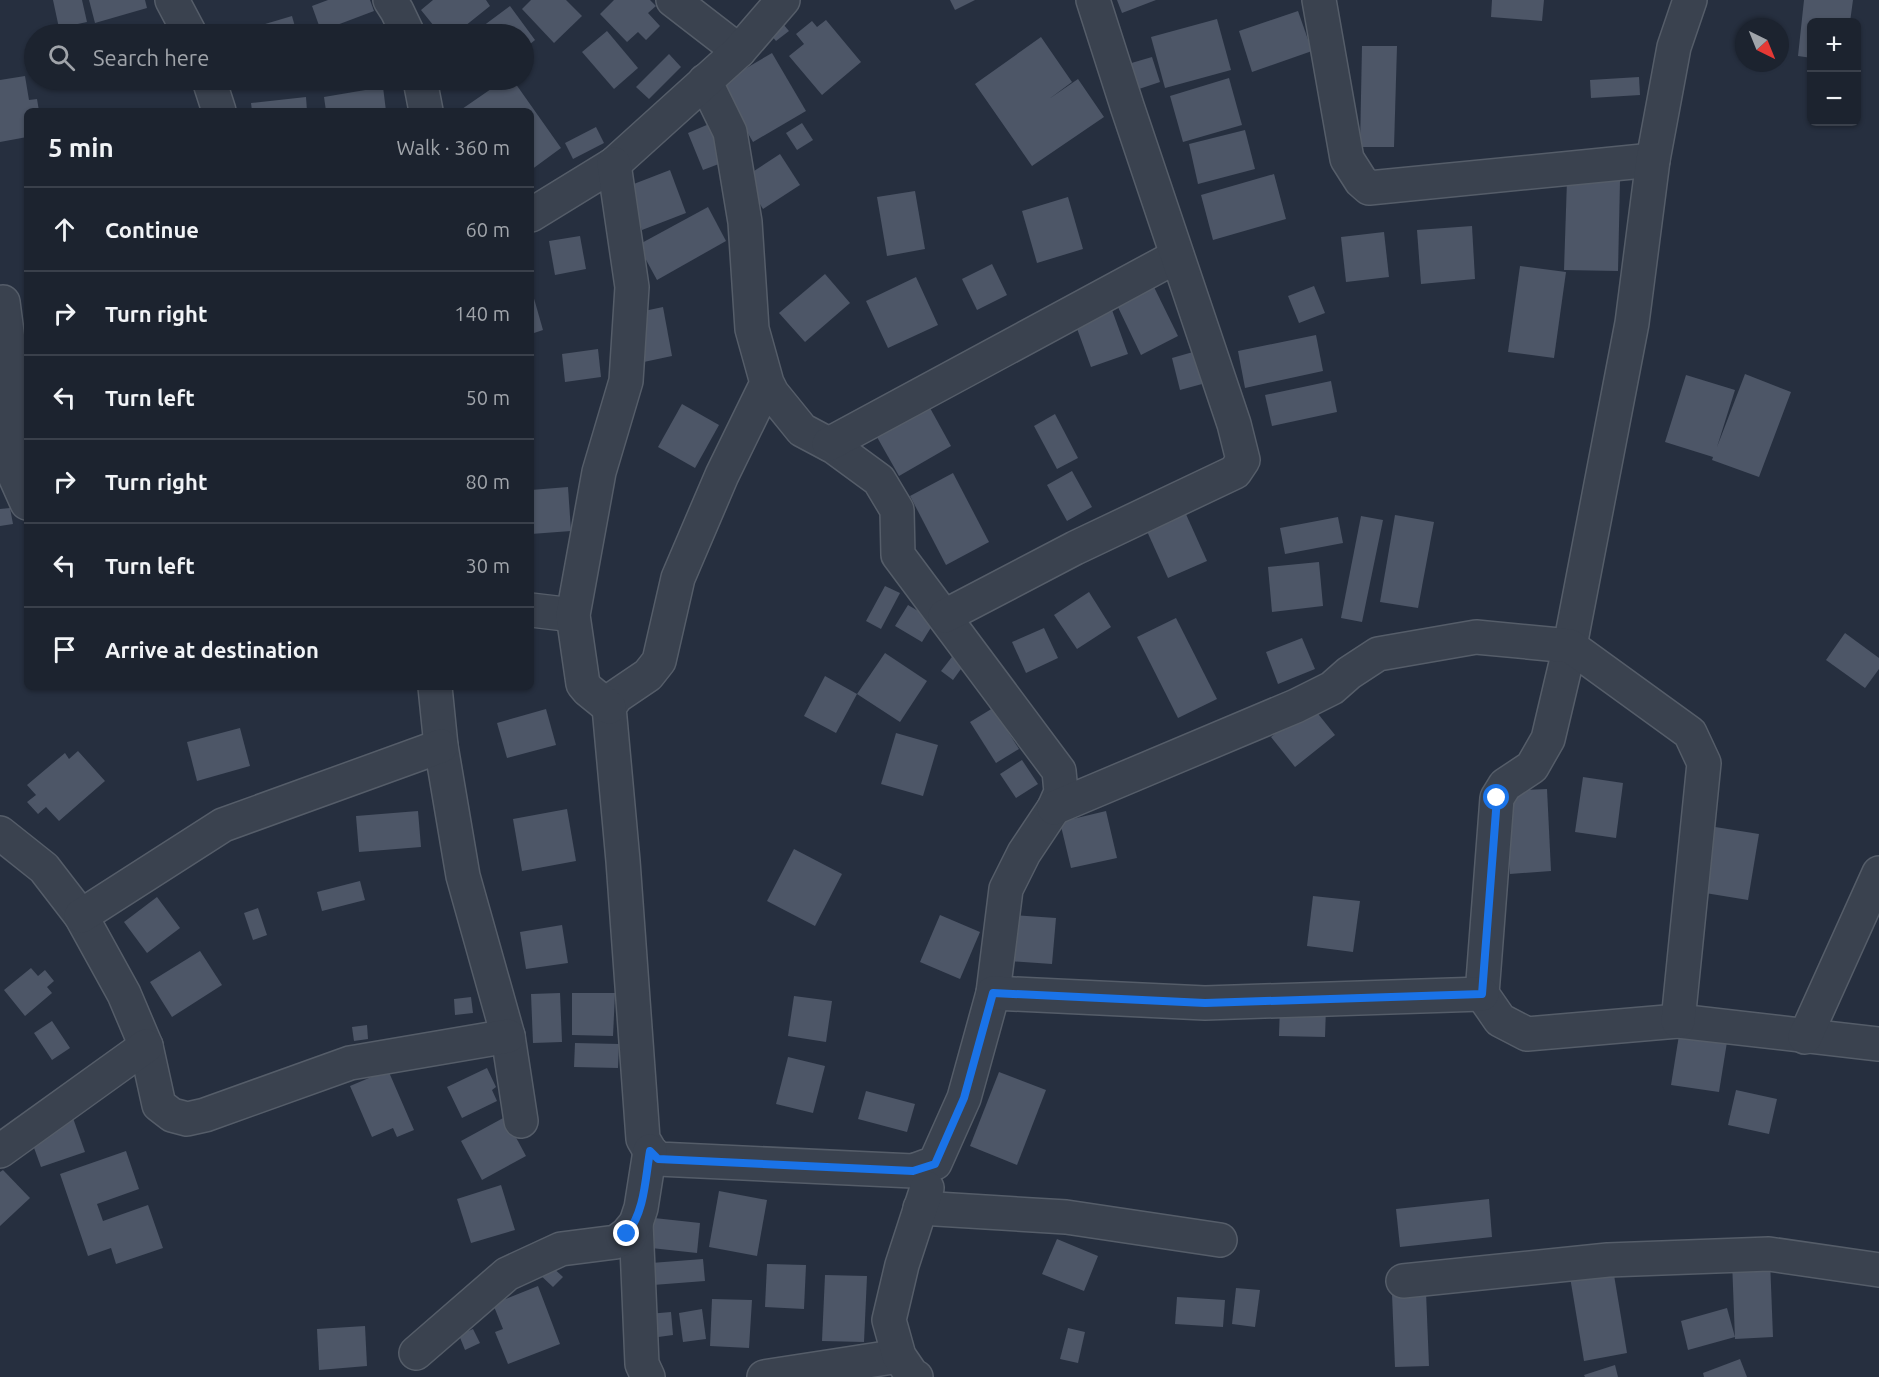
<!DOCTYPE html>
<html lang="en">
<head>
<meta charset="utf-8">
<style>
	body { margin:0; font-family:Ubuntu,sans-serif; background:#292f3b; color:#f1f3f6 }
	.controls { position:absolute; right:18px; top:18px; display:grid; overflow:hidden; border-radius:9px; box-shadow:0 2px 4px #0004 }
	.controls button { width:54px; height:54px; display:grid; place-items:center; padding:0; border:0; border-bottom:2px solid #3a404b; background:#1c232f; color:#f1f3f6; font:30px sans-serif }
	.compass { position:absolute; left:1735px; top:18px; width:54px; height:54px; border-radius:50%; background:#1c232f; box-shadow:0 2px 4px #0004; rotate:137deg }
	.stop { position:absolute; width:18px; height:18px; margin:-14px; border:4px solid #1a73e8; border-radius:50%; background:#fff }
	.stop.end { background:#1a73e8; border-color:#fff; box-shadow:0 2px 6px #0008 }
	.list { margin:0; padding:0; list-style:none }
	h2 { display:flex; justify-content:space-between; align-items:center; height:78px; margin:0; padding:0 24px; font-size:26px }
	h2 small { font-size:20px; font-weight:400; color:#a0a4aa }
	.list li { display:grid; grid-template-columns:39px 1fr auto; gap:18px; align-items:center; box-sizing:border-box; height:84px; padding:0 24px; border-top:2px solid #3a404b }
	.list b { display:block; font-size:22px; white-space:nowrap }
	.list em { font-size:20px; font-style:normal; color:#a0a4aa }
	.icon { flex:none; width:33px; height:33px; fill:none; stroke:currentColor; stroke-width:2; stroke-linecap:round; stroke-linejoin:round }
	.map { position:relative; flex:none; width:1879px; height:1377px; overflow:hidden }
	.search { position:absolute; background:#1c232f; box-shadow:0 2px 4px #0004; left:24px; top:24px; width:510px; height:66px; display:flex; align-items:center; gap:15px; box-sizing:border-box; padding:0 21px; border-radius:33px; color:#a0a4aa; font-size:22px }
	.panel { position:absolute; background:#1c232f; box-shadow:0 2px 4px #0004; left:24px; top:108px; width:510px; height:582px; border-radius:9px }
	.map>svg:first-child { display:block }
</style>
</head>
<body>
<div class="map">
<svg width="1879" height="1377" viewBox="0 0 1879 1377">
	<rect width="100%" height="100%" fill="#262f3f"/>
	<g fill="#4d5667">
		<polygon points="53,0 82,0 87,22 59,28"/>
		<polygon points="89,0 145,0 147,8 95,23"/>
		<polygon points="328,0 370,0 374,11 321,31 312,6"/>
		<polygon points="433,0 486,0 490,6 455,34 448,34 442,27 438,31 421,10"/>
		<polygon points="531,0 566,0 582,16 554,43 522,9"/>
		<polygon points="614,0 650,0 656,6 648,13 660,26 646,40 638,32 627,42 600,14"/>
		<polygon points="950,0 975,0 955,10"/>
		<polygon points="1117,0 1156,0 1122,13"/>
		<polygon points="1492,0 1544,0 1542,21 1491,17"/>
		<polygon points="1804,0 1853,0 1850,22 1812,22 1812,58 1798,56"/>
		<polygon points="510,6 535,40 524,49 524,34 476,34 475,32"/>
		<polygon points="1298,11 1312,51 1252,72 1239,31"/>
		<polygon points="292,16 297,34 257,34 255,27"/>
		<polygon points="778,18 789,31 776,41 766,29"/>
		<polygon points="1217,19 1231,70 1165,88 1151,37"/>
		<polygon points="826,20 861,62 822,95 789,56 804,44 796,34 812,21 817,27"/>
		<polygon points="172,25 173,34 153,34 152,27"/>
		<polygon points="607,31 638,68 614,89 582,52"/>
		<polygon points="1041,37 1072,82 1049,99 1078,79 1104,117 1032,166 975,84"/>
		<polygon points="1362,46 1397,46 1394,147 1360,147"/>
		<polygon points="772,53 806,111 753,142 719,84"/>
		<polygon points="669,54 681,67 649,99 636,87"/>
		<polygon points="1152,57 1160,82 1136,90 1128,64"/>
		<polygon points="25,76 29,100 37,99 39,111 27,111 27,137 0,142 0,80"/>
		<polygon points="1639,77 1640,95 1591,98 1590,80"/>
		<polygon points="1229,78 1242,125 1183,142 1170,96"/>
		<polygon points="504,80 513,80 561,148 531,170 531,111 464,111 462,109"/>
		<polygon points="383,87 386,111 326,111 324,97"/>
		<polygon points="306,97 307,111 252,111 251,103"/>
		<polygon points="802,123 813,140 797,150 786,133"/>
		<polygon points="709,124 724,162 703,170 688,133"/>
		<polygon points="596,127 604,143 573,159 565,143"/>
		<polygon points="1245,130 1255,169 1198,184 1189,144"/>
		<polygon points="780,154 800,185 763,209 752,191 748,175"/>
		<polygon points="670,170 686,213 642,230 626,187"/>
		<polygon points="1274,174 1286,219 1213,240 1201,195"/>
		<polygon points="1567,180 1620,181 1618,271 1564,270"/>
		<polygon points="915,191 925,249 887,256 877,197"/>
		<polygon points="1068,197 1083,249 1037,263 1022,211"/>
		<polygon points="708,207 726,241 657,280 638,245"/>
		<polygon points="1472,226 1475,279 1421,284 1417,230"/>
		<polygon points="1384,232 1389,277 1346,282 1341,237"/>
		<polygon points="580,236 586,269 555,275 549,241"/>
		<polygon points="992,264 1007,295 977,310 962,279"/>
		<polygon points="1520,266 1566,272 1554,358 1508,352"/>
		<polygon points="825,274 850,303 805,342 779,313"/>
		<polygon points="916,277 938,325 888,348 866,301"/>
		<polygon points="1152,283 1178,336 1141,355 1115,301"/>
		<polygon points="1314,286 1325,313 1299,323 1288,296"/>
		<polygon points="531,288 543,330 531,334"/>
		<polygon points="663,307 672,356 639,363 630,314"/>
		<polygon points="1112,310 1128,354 1091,367 1075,323"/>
		<polygon points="1316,335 1323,371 1245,388 1238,351"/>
		<polygon points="598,349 601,377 565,382 562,354"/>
		<polygon points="1193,352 1202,384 1180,390 1172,358"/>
		<polygon points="1745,374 1791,392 1759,477 1712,460 1713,457 1665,442 1686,375 1735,390 1717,447"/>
		<polygon points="1331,381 1337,412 1272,426 1265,395"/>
		<polygon points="682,404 719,425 695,468 658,447"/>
		<polygon points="930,408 951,446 899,476 877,437"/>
		<polygon points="1055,414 1078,458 1057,469 1034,426"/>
		<polygon points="1072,471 1092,507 1067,521 1047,485"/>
		<polygon points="953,473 989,542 946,565 910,496"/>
		<polygon points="568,487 571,531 531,534 531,490"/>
		<polygon points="10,508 13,524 0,526 0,509"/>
		<polygon points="1185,512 1207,561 1168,578 1146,529"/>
		<polygon points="1395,515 1434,522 1418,608 1380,602"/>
		<polygon points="1361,516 1383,520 1362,622 1341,618"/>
		<polygon points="1338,517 1343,543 1285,554 1280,528"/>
		<polygon points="1319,562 1323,606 1272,612 1268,567"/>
		<polygon points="885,586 900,593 881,629 866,621"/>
		<polygon points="1089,592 1111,627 1077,649 1054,615"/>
		<polygon points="908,605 935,621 922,642 895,626"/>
		<polygon points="1176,618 1217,699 1178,718 1137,637"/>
		<polygon points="1044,628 1058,658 1026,673 1012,642"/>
		<polygon points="1845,633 1879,658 1879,669 1865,688 1826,660"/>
		<polygon points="1302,638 1315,669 1278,684 1266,652"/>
		<polygon points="885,653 927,681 900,722 857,694"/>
		<polygon points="955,653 966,662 953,680 941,671"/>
		<polygon points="825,676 857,694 836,733 804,716"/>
		<polygon points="1311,705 1335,735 1295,767 1271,737"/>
		<polygon points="993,708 1019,749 996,763 970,722"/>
		<polygon points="546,709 556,745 507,758 497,723"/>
		<polygon points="240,728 250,766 197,781 187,742"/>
		<polygon points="896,733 938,745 923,796 881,784"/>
		<polygon points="78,751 105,781 59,821 46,807 38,814 27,802 36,795 27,785 65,753 69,759"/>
		<polygon points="1022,760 1038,784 1016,798 1000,774"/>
		<polygon points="1583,777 1623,783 1616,838 1575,832"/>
		<polygon points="1547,789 1551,871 1510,874 1506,791"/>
		<polygon points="567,809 576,861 522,871 513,819"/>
		<polygon points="418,811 421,847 359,852 356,816"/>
		<polygon points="1106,811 1117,858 1071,868 1060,822"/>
		<polygon points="1709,826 1759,834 1748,900 1699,892"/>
		<polygon points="794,849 842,874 815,926 767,901"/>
		<polygon points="360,881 365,900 322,911 317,892"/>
		<polygon points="1313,896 1360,901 1353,952 1307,946"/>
		<polygon points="157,897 180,928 147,953 124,922"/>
		<polygon points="258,908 267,935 253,940 244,913"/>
		<polygon points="940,915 980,932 960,979 920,962"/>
		<polygon points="1013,915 1056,918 1052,964 1009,961"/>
		<polygon points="562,925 568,963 526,969 520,932"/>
		<polygon points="200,951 222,985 172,1017 150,982"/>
		<polygon points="31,968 38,976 45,970 54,981 47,987 52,993 25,1016 4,990"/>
		<polygon points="560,993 562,1042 533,1043 531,994"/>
		<polygon points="572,993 615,993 613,1036 572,1035"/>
		<polygon points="794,996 832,1001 826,1042 788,1036"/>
		<polygon points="471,997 473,1013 455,1015 454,999"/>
		<polygon points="1280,1005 1326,1007 1325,1037 1279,1036"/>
		<polygon points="52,1021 70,1048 52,1060 34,1033"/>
		<polygon points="367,1025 368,1039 354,1041 352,1027"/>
		<polygon points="1679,1035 1727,1042 1719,1092 1671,1085"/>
		<polygon points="575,1043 619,1044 618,1068 574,1067"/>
		<polygon points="788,1057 825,1066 813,1113 776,1104"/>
		<polygon points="487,1068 496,1087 492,1090 497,1101 462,1118 447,1087"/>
		<polygon points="388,1070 414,1130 397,1137 393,1128 372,1137 350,1086"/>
		<polygon points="999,1072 1046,1090 1017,1165 970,1146"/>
		<polygon points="1736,1090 1777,1099 1769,1134 1728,1125"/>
		<polygon points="866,1091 915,1104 907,1132 858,1119"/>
		<polygon points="505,1117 526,1156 482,1180 461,1141"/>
		<polygon points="73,1118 85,1152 41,1167 29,1134"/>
		<polygon points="126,1151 139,1189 97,1204 103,1221 148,1205 163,1248 116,1264 111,1248 88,1256 60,1174"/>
		<polygon points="3,1170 30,1198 0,1226 0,1172"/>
		<polygon points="501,1185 515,1230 471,1243 457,1199"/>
		<polygon points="719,1191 767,1200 757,1256 709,1247"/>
		<polygon points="1489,1199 1492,1237 1400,1247 1396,1209"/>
		<polygon points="645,1217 700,1223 697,1253 642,1247"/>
		<polygon points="1057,1239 1098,1256 1084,1291 1042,1274"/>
		<polygon points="703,1259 705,1281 653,1285 651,1263"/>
		<polygon points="1770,1260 1773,1337 1735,1339 1732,1261"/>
		<polygon points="548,1263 563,1277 553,1287 538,1273"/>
		<polygon points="767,1264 806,1265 804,1309 765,1307"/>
		<polygon points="1613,1269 1627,1353 1584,1361 1570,1277"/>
		<polygon points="825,1275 867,1276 864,1342 822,1341"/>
		<polygon points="538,1286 560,1344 508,1364 495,1332 503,1329 493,1304"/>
		<polygon points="1236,1288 1260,1290 1255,1327 1232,1324"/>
		<polygon points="1426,1292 1429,1366 1395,1367 1392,1294"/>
		<polygon points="1177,1297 1225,1300 1223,1327 1175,1324"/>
		<polygon points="712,1299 752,1300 749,1348 710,1346"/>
		<polygon points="1727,1308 1735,1337 1688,1350 1681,1321"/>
		<polygon points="702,1309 706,1339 683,1342 679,1313"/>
		<polygon points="671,1312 673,1335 651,1338 648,1314"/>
		<polygon points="365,1326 367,1366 319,1370 317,1329"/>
		<polygon points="1068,1328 1085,1332 1078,1363 1060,1359"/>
		<polygon points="473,1329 480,1343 465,1350 459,1335"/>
		<polygon points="1740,1359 1747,1377 1704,1377 1703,1373"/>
		<polygon points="1615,1365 1618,1377 1585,1377 1584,1375"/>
	</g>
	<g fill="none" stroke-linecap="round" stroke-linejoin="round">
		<g stroke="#555d69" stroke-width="36">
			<g id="minor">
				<polyline points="172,0 190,34"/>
				<polyline points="390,0 397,11 408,34"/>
				<polyline points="673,0 739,51"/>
				<polyline points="1319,0 1347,159 1361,181 1369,188 1653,160"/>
				<polyline points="1690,0 1674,47 1653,160 1632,323 1570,646 1548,739 1532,767 1505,785 1497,798 1482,994 1500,1020 1527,1034 1678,1021 1879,1044"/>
				<polyline points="209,80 219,111"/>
				<polyline points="420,80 426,111"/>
				<polyline points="705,81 730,132 745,222 752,329 767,383 772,393 802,430 834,447 879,480 897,510 898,555 1059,771 1061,792 1054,808 1024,853 1006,889 993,993 964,1098 935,1163 913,1171 658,1159 650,1151 643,1139 623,861 609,707 617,696 648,675 659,661 678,578 722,475 767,383"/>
				<polyline points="531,215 614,164 739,51 783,0"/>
				<polyline points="3,302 8,340 10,465 27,503"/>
				<polyline points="829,444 1177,256"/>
				<polyline points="531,610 573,615"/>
				<polyline points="945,616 1075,548 1235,472 1243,460 1234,424 1127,106 1093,0"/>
				<polyline points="435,687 441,746 463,876 508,1036 521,1121"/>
				<polyline points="609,707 588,690 583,684 573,615 599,472 626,381 632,287 614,164"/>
				<polyline points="1054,808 1296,706 1332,688 1349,673 1378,654 1476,637 1570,646 1690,733 1704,763 1678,1021"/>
				<polyline points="0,833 44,868 81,916 124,994 146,1046 159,1105 172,1115 187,1119 205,1115 350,1063 508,1036"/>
				<polyline points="81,916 223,825 441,746"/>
				<polyline points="993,993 1205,1003 1482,994"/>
				<polyline points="1805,1037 1879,873"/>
				<polyline points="0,1151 146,1046"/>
				<polyline points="920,1208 1066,1217 1220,1240"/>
				<polyline points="636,1223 642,1364 648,1377"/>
				<polyline points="1403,1281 1608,1260 1769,1254 1879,1270"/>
				<polyline points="416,1353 507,1274 561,1249 616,1242 627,1234 636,1223 641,1208 650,1151"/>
				<polyline points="764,1377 899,1356"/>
				<polyline points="916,1377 912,1375 899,1356 889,1320 902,1265 927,1188"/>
			</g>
		</g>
		<use href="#minor" stroke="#3a424f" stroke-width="33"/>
	</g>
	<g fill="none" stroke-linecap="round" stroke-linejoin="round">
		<path stroke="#1a73e8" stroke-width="8" d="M627 1234C645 1210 645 1180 650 1151L658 1159 913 1171 935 1164 964 1098 993 993 1205 1003 1482 994 1497 798"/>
	</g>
</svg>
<div class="controls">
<button>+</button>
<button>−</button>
</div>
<svg class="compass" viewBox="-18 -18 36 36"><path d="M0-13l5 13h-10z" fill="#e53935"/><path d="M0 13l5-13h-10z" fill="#a0a4aa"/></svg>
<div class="stop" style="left:1497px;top:798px"></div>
<div class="stop end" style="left:627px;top:1234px"></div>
<div class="search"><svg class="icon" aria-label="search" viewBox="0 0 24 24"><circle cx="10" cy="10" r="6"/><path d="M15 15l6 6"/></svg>Search here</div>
<section class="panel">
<h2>5 min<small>Walk · 360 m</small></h2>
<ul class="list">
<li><svg class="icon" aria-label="ahead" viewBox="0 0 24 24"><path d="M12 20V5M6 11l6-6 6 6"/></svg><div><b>Continue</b></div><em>60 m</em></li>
<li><svg class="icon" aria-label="right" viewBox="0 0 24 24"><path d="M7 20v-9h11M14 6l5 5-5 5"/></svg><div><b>Turn right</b></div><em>140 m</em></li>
<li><svg class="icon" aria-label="left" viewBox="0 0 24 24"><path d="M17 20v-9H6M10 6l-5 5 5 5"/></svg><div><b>Turn left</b></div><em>50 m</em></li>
<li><svg class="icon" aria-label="right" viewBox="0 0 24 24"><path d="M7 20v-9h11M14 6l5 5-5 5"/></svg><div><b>Turn right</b></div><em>80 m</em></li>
<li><svg class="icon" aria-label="left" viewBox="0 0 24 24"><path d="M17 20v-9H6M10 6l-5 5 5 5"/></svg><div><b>Turn left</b></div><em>30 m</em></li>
<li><svg class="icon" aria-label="arrive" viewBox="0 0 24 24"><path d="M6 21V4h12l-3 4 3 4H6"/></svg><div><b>Arrive at destination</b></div></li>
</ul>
</section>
</div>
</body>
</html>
